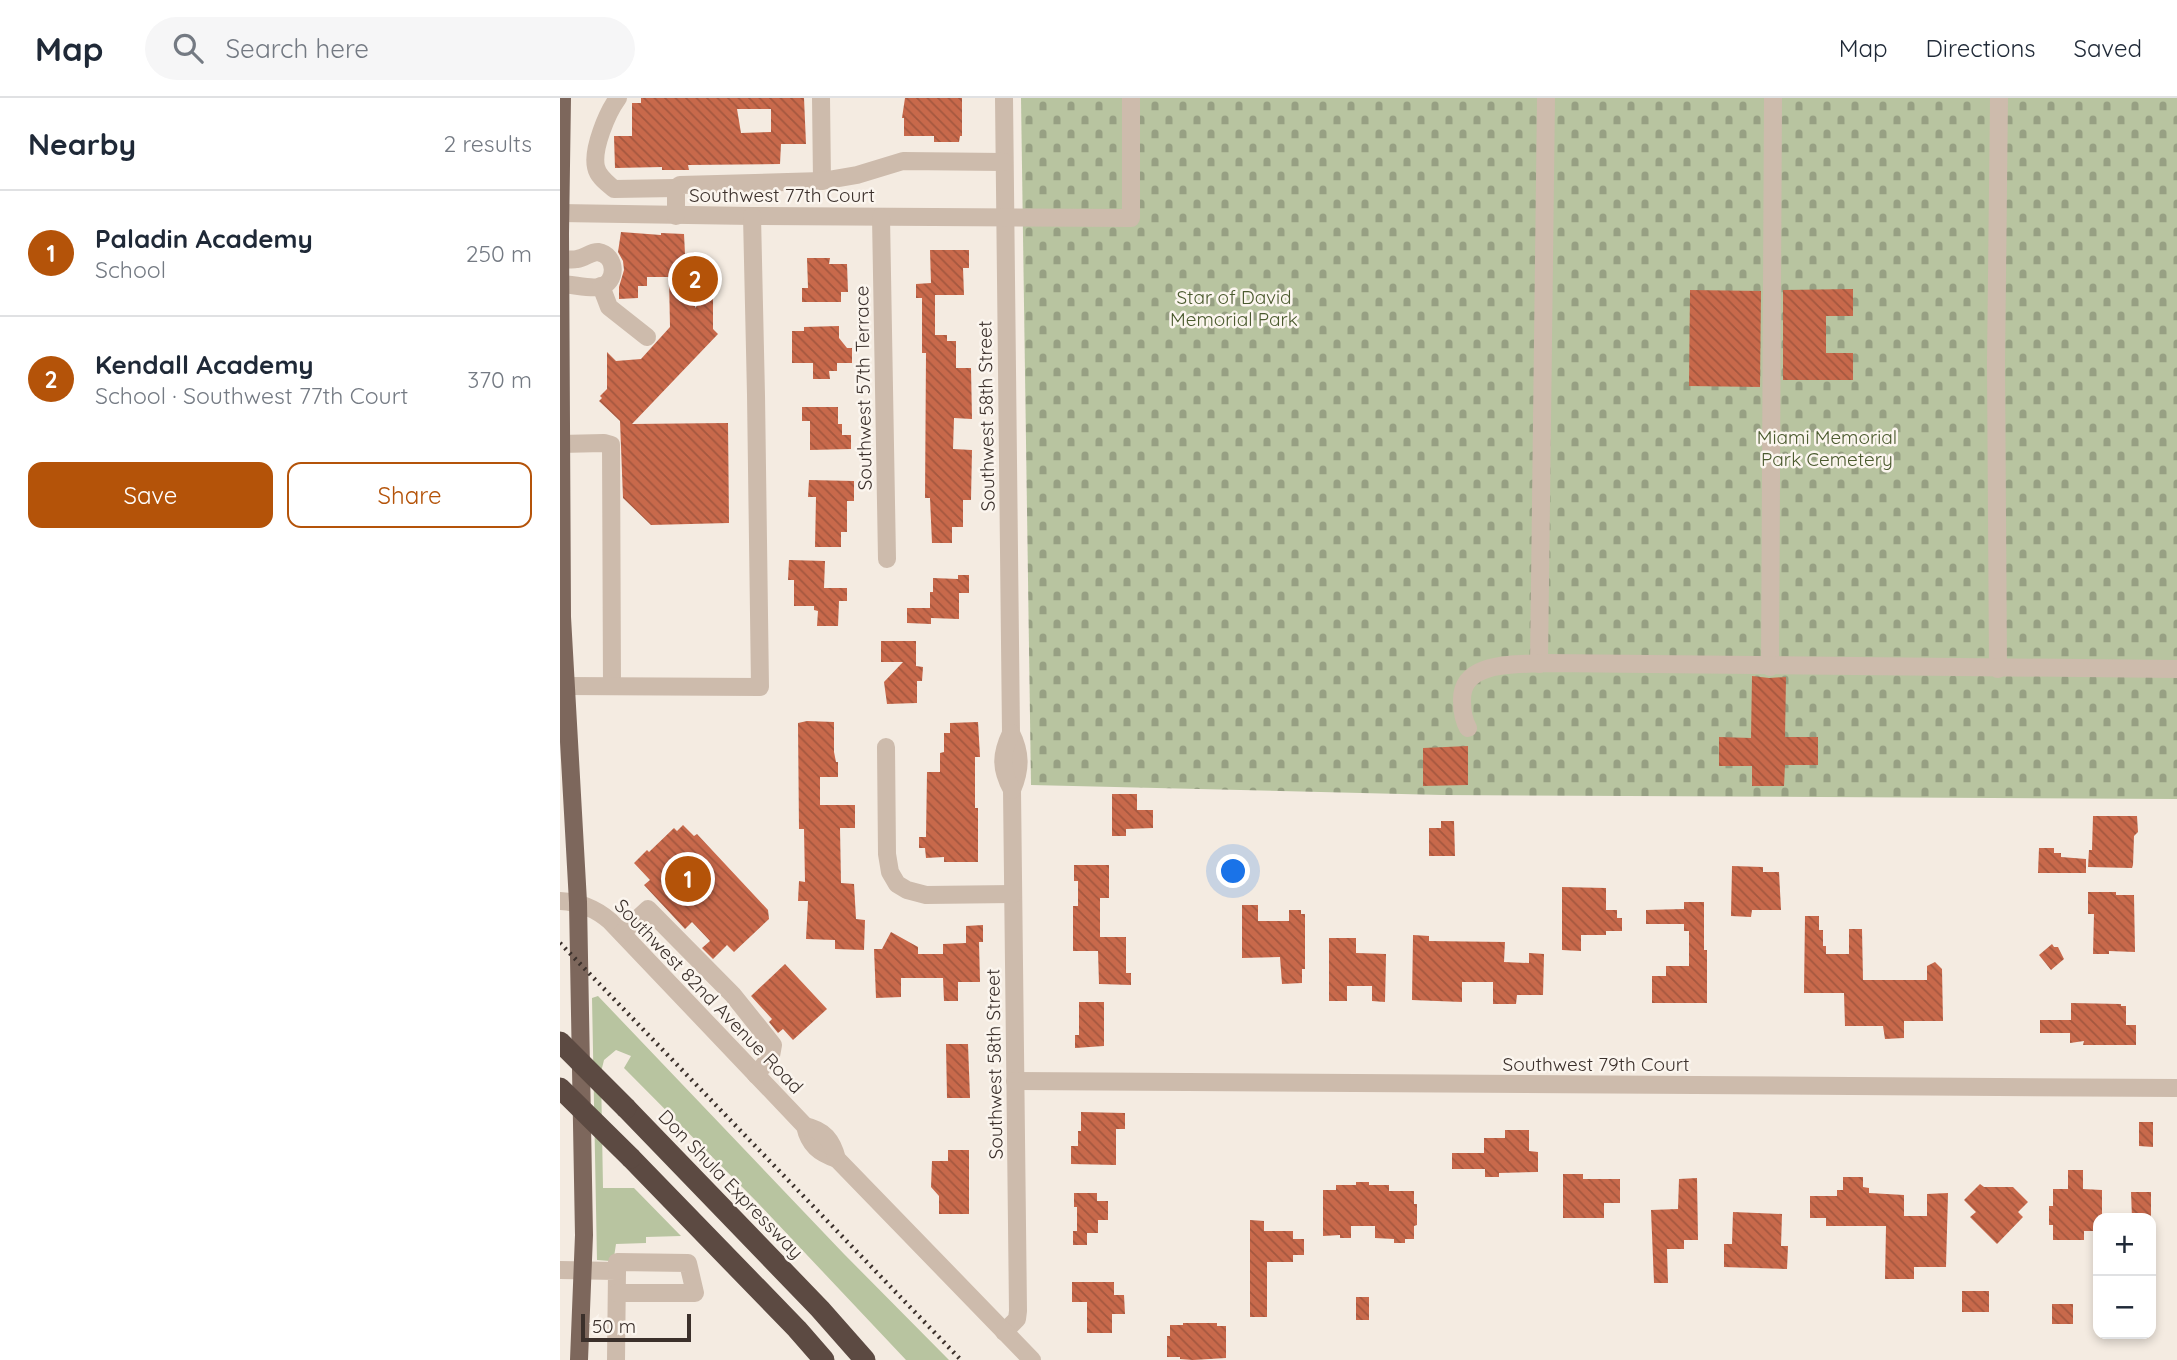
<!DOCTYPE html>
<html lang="en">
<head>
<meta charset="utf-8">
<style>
	body { margin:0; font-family:Quicksand,sans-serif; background:#f6f6f7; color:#1f2937 }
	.controls { position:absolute; right:21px; bottom:21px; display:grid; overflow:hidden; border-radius:14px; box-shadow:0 4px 10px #0003 }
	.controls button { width:63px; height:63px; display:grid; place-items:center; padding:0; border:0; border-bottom:2px solid #e0e1e3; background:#fff; color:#1f2937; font:35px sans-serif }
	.scale { position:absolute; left:21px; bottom:18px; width:110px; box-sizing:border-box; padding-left:7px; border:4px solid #3b302b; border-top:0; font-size:19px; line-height:24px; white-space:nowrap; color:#3b302b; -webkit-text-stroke:5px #fbf5ee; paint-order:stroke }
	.you { position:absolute; left:674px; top:774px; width:24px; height:24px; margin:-18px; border:5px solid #fff; border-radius:50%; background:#1a73e8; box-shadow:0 0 0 10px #1a73e833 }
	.badge { display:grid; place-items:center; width:46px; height:46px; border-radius:50%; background:#b45309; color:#fff; font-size:23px; font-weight:700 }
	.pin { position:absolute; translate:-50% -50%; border:4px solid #fff; box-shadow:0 2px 7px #0006 }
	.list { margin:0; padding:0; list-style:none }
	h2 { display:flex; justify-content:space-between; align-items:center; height:91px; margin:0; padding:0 28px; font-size:30px }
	h2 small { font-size:23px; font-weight:400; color:#747a83 }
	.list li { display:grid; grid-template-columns:46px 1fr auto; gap:21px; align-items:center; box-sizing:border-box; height:126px; padding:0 28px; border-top:2px solid #e0e1e3 }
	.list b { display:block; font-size:26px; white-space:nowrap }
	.list p { margin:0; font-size:23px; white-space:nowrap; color:#747a83 }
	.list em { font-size:23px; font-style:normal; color:#747a83 }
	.actions { display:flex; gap:14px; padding:21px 28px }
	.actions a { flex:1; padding:16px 0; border:2px solid #b45309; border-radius:14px; text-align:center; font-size:24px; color:#b45309 }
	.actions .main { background:#b45309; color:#fff }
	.icon { flex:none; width:38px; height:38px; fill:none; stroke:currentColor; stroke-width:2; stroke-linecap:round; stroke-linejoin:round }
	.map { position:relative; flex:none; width:1617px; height:1262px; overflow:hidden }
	header { display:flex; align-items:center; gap:42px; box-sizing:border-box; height:98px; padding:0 35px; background:#fff; border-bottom:2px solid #e0e1e3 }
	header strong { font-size:33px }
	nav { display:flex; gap:38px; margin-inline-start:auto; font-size:24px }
	.search { width:490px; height:63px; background:#f6f6f7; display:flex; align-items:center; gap:18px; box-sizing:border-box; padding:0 24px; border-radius:38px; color:#747a83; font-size:26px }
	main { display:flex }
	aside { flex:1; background:#fff }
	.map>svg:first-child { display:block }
</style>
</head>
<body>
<header>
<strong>Map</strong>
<div class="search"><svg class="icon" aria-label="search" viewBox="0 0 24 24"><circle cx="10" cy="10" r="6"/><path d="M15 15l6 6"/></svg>Search here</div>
<nav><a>Map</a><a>Directions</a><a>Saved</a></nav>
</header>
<main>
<aside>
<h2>Nearby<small>2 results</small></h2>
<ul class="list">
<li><span class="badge">1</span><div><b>Paladin Academy</b><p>School</p></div><em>250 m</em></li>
<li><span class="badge">2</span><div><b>Kendall Academy</b><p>School · Southwest 77th Court</p></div><em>370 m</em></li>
</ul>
<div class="actions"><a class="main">Save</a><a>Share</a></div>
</aside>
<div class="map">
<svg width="1617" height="1262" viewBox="0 0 1617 1262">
	<defs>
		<pattern id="cemetery-stones" width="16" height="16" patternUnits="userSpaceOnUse" patternTransform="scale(1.75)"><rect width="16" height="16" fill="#b8c4a0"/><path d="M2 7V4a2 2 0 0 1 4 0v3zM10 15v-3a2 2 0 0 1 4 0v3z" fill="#97a083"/></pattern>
		<pattern id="building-back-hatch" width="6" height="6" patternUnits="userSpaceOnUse" patternTransform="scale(1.75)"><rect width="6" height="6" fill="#c8694b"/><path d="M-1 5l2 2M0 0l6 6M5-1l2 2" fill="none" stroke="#a4573f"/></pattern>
	</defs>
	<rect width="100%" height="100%" fill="#f4ebe1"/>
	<polygon fill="#b8c4a0" points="38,898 284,1156 389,1262 346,1262 197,1104 64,970 71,958 56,952 44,962 41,974 43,1090 74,1090 121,1138 86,1139 86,1145 56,1146 54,1159 50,1163 37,1162 32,900"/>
	<polygon fill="url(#cemetery-stones)" points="461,0 1617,0 1617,701 882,697 471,687"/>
	<g fill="url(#building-back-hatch)" fill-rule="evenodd">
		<path d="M81 0H244L246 46H221L220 66 128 67 129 72H102V69L55 70 54 38H72V5H81ZM177 11H211V34L181 35Z"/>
		<polygon points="345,0 402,0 402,38 400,38 399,44 374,44 374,38 344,38 344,20 342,20"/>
		<polygon points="61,134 101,137 101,135 124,136 125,156 134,154 135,210 153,191 153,231 158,236 72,326 168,325 169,425 91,427 63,400 60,323 39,303 42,300 40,298 47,291 47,254 56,263 81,261 110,229 109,179 87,179 87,188 78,188 78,200 59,201 59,189 64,172 63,163 58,154"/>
		<polygon points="370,152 409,152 409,170 403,170 404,197 375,197 375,237 387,237 387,243 396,243 396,270 411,270 412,321 394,320 393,351 412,352 411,402 403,402 403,429 392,429 392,445 372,445 370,400 365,400 366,255 362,255 362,200 356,200 356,186 371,185"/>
		<polygon points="247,160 270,160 269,166 287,166 288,194 281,194 281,204 242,204 242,190 248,190"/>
		<polygon points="1293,191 1293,218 1266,218 1266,255 1293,255 1293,282 1223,282 1223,192"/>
		<polygon points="1130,192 1201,193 1200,289 1129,288"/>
		<polygon points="279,228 279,240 287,250 292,250 292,265 277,265 277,273 269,273 270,281 253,281 253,265 232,265 232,233 244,233 244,229"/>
		<polygon points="242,309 278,309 278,326 282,326 282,337 291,337 291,351 250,352 250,323 242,323"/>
		<polygon points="249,382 294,383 294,403 287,403 287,434 281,434 281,449 255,449 256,399 248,399"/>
		<polygon points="229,462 265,463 264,490 287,490 287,503 279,503 278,528 257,528 258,513 254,512 254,508 234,508 234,482 228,482"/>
		<polygon points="398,477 409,477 409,495 399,495 399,521 371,520 371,526 347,525 347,510 370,510 370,494 373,494 373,480 398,481"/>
		<polygon points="321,543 356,543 356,568 363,569 362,583 357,583 357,605 327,606 324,584 343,564 321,564"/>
		<polygon points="1192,578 1209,580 1226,579 1225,639 1258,639 1258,667 1225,667 1224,688 1192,688 1192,668 1159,668 1159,639 1191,640"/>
		<polygon points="247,623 274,624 274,654 276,664 278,664 278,679 260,679 260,707 295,707 295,730 280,730 281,785 294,786 296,821 305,822 304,852 275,851 275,842 246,841 248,803 238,803 239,783 245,784 244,731 239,731 238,625"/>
		<polygon points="418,624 420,659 415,659 415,710 418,710 418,764 384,764 384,759 366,760 365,750 359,750 359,739 366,739 367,674 380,674 380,655 384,654 384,635 390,635 390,625"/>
		<polygon points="908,648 908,687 863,688 863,650"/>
		<polygon points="552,696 577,696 577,712 593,712 593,730 566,731 566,738 552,738"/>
		<polygon points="1533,718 1577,718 1578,734 1574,738 1573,767 1572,770 1528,769 1529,752 1532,752"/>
		<polygon points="881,723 894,723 895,758 869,758 869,730 881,730"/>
		<polygon points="123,727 134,738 137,736 208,812 209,821 174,854 167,847 153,861 142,850 150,843 132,824 125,831 84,787 90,782 74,765 87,752 89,754 114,730 117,733"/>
		<polygon points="1479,750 1494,750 1494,755 1501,755 1501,759 1526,761 1526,775 1478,775"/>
		<polygon points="514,767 549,767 549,800 540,800 540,839 566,839 566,875 571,875 571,887 539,886 538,853 513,853 513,808 518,808 518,783 514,783"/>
		<polygon points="1172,768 1203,769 1203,774 1219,774 1221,812 1192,812 1191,819 1171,818"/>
		<polygon points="1002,789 1046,790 1046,812 1057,812 1057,820 1062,820 1062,833 1046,833 1046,837 1021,837 1021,853 1002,852"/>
		<polygon points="1528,794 1556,794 1556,797 1574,797 1575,854 1549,853 1549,856 1533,856 1534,816 1528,816"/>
		<polygon points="1124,804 1144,804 1144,852 1147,852 1147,905 1092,905 1092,878 1106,878 1106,868 1129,868 1129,833 1124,833 1124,826 1086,826 1086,812 1124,811"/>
		<polygon points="682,807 698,807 698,823 729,823 729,812 741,812 741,816 745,816 745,871 742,871 742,885 722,886 720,859 682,860"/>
		<polygon points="1245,818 1259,818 1259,832 1263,832 1263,848 1266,848 1266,856 1289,856 1289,831 1302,831 1303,882 1367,882 1367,868 1375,864 1382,871 1383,923 1344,923 1344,940 1325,941 1323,928 1285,928 1284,895 1244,895"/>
		<polygon points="423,827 423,844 419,844 420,884 398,884 398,903 384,903 383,880 341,880 341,899 316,900 314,851 322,851 331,834 358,849 358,856 383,856 383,846 406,845 406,828"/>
		<polygon points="853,837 869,838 869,843 945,844 944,864 969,865 969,855 984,856 983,897 957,897 956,906 933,906 933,884 902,884 902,904 852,902"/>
		<polygon points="769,840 796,840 796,855 826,856 825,904 812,903 812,888 787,888 787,903 769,903"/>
		<polygon points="1492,846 1494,849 1498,849 1504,861 1491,872 1479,857"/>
		<polygon points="225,866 267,911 233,942 223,931 218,935 209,924 212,921 191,898"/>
		<polygon points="519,904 544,904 544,948 515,950 515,937 519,937"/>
		<polygon points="1511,905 1561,906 1561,908 1566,908 1566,927 1576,927 1576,947 1523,947 1524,943 1510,945 1510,935 1480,935 1480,922 1511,922"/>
		<polygon points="386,946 408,946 410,1000 387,1000"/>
		<polygon points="521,1014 565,1015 565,1031 556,1031 556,1067 511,1066 511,1048 518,1048 518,1033 521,1033"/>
		<polygon points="1579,1024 1593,1024 1593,1049 1579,1048"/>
		<polygon points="945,1032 969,1032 969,1053 978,1054 978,1074 939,1075 939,1079 925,1079 925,1071 892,1071 892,1055 924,1055 924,1040 945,1040"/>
		<polygon points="388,1052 409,1052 409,1116 379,1116 379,1098 371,1089 372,1063 388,1063"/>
		<polygon points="1508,1072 1523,1072 1523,1091 1542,1092 1542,1120 1538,1120 1538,1133 1524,1133 1524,1142 1493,1142 1493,1127 1489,1127 1489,1108 1493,1108 1493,1091 1508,1091"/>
		<polygon points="1003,1076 1023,1076 1023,1081 1060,1081 1060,1105 1044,1105 1044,1120 1003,1120"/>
		<polygon points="1283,1079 1303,1079 1303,1089 1309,1090 1309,1095 1344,1097 1344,1118 1367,1118 1367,1096 1388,1095 1386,1169 1354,1169 1354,1181 1325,1181 1326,1128 1266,1128 1266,1120 1250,1120 1250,1098 1277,1098 1277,1092 1283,1092"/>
		<polygon points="1137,1080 1138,1142 1124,1142 1124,1151 1107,1151 1108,1185 1094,1185 1091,1112 1118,1111 1119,1081"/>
		<polygon points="796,1084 809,1084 809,1087 829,1087 829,1093 854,1093 854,1106 857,1106 857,1127 854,1128 854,1141 845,1141 845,1145 834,1145 834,1141 815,1140 815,1128 791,1128 791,1140 780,1140 780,1137 763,1138 763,1092 776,1092 776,1087 796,1087"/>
		<polygon points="1420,1086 1424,1089 1453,1089 1468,1104 1458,1114 1463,1119 1437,1146 1410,1119 1416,1114 1404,1102"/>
		<polygon points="1571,1094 1591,1094 1591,1120 1572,1120"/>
		<polygon points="514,1095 537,1095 537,1103 548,1103 548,1122 538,1122 538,1135 527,1135 527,1147 513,1147 513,1133 517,1133 517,1109 514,1109"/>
		<polygon points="1173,1114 1222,1116 1221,1148 1228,1148 1227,1171 1164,1169 1164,1146 1172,1146"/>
		<polygon points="690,1122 704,1123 704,1133 733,1133 733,1141 744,1141 744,1157 733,1157 733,1164 707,1164 707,1219 690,1219"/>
		<polygon points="512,1184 554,1184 554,1197 564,1197 565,1216 552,1216 552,1235 527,1235 527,1204 512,1204"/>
		<rect x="1402" y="1193" width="27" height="21"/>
		<rect x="796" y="1199" width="13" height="23"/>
		<rect x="1492" y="1206" width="21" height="20"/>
		<polygon points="623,1225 657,1225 657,1228 666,1228 666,1260 633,1262 620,1261 620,1259 607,1259 607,1238 610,1238 610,1227 623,1227"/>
	</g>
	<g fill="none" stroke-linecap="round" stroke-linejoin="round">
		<g stroke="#cdbbac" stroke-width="18">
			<path d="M58 0C47 15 32 51 36 69 38 79 47 85 54 91L116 90"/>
			<polyline points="261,0 262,83"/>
			<path d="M444 0 451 635C461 655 461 671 452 692L458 1213 457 1221 444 1234"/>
			<polyline points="0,115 192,118 571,120 571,0"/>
			<polyline points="116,118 116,90 120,87 262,83 297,77 343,63 444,64"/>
			<polyline points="321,119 327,461"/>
			<path d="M0 186C12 186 29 191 39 189 58 185 57 157 38 154 30 154 25 160 17 161 12 162 6 161 1 161"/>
			<polyline points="41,188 49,209 87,239"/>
			<polyline points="0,346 44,345 51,347 52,588"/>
			<polyline points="979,566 986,0"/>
			<polyline points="1210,569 1213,0"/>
			<polyline points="1438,571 1436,266 1439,0"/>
			<polyline points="5,588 200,589 196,297 192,118"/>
			<path d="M908 630C903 621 902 613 902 603 901 562 956 567 986 565L1617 571"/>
			<path d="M451 635C441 656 440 670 452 692"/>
			<polyline points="326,649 327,756 330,774 337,786 347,792 366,797 453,796"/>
			<path d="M0 803C20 804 35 810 50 823L245 1028C249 1047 259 1055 277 1061"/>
			<polyline points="62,835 88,811 173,897 213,947 211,958 196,977"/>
			<polyline points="455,983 1617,990"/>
			<path d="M245 1028C264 1032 272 1042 277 1061L472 1262"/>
			<polyline points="0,1172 57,1173 56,1262"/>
			<polyline points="57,1195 135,1195 128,1165 57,1164 57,1173"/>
		</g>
		<polyline stroke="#7d675c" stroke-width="18" points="2,0 0,135 2,519 18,804 24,1137 19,1262"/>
		<g stroke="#5c4a42" stroke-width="21">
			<polyline points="66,1010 260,1211 305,1262"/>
			<polyline points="71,1060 237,1231 264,1262"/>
		</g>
		<polyline stroke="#3b302b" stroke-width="4.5" stroke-dasharray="2 5" stroke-linecap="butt" points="0,845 401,1262"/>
		<g stroke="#5c4a42" stroke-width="21">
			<polyline points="0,944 66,1010"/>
			<polyline points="0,990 71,1060"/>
		</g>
	</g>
	<g text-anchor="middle" stroke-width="5" stroke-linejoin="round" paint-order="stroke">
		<g font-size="19" fill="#3b302b" stroke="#fbf5ee">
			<text x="222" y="104">Southwest 77th Court</text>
			<text transform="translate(303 290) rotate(-91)" y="7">Southwest 57th Terrace</text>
			<text transform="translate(426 318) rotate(-91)" y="7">Southwest 58th Street</text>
			<text transform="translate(149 898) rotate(46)" y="7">Southwest 82nd Avenue Road</text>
			<text transform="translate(434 966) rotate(-91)" y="7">Southwest 58th Street</text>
			<text x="1036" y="973">Southwest 79th Court</text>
			<text transform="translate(171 1086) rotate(46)" y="7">Don Shula Expressway</text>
		</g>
		<g font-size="19" fill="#4a5a2e" stroke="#fbf5ee">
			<text x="674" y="206">Star of David<tspan x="674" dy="22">Memorial Park</tspan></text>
			<text x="1267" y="346">Miami Memorial<tspan x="1267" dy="22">Park Cemetery</tspan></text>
		</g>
	</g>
</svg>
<div class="controls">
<button>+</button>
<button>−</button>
</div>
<div class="scale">50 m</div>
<div class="you"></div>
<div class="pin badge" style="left:128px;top:781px">1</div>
<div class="pin badge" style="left:135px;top:181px">2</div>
</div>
</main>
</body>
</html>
